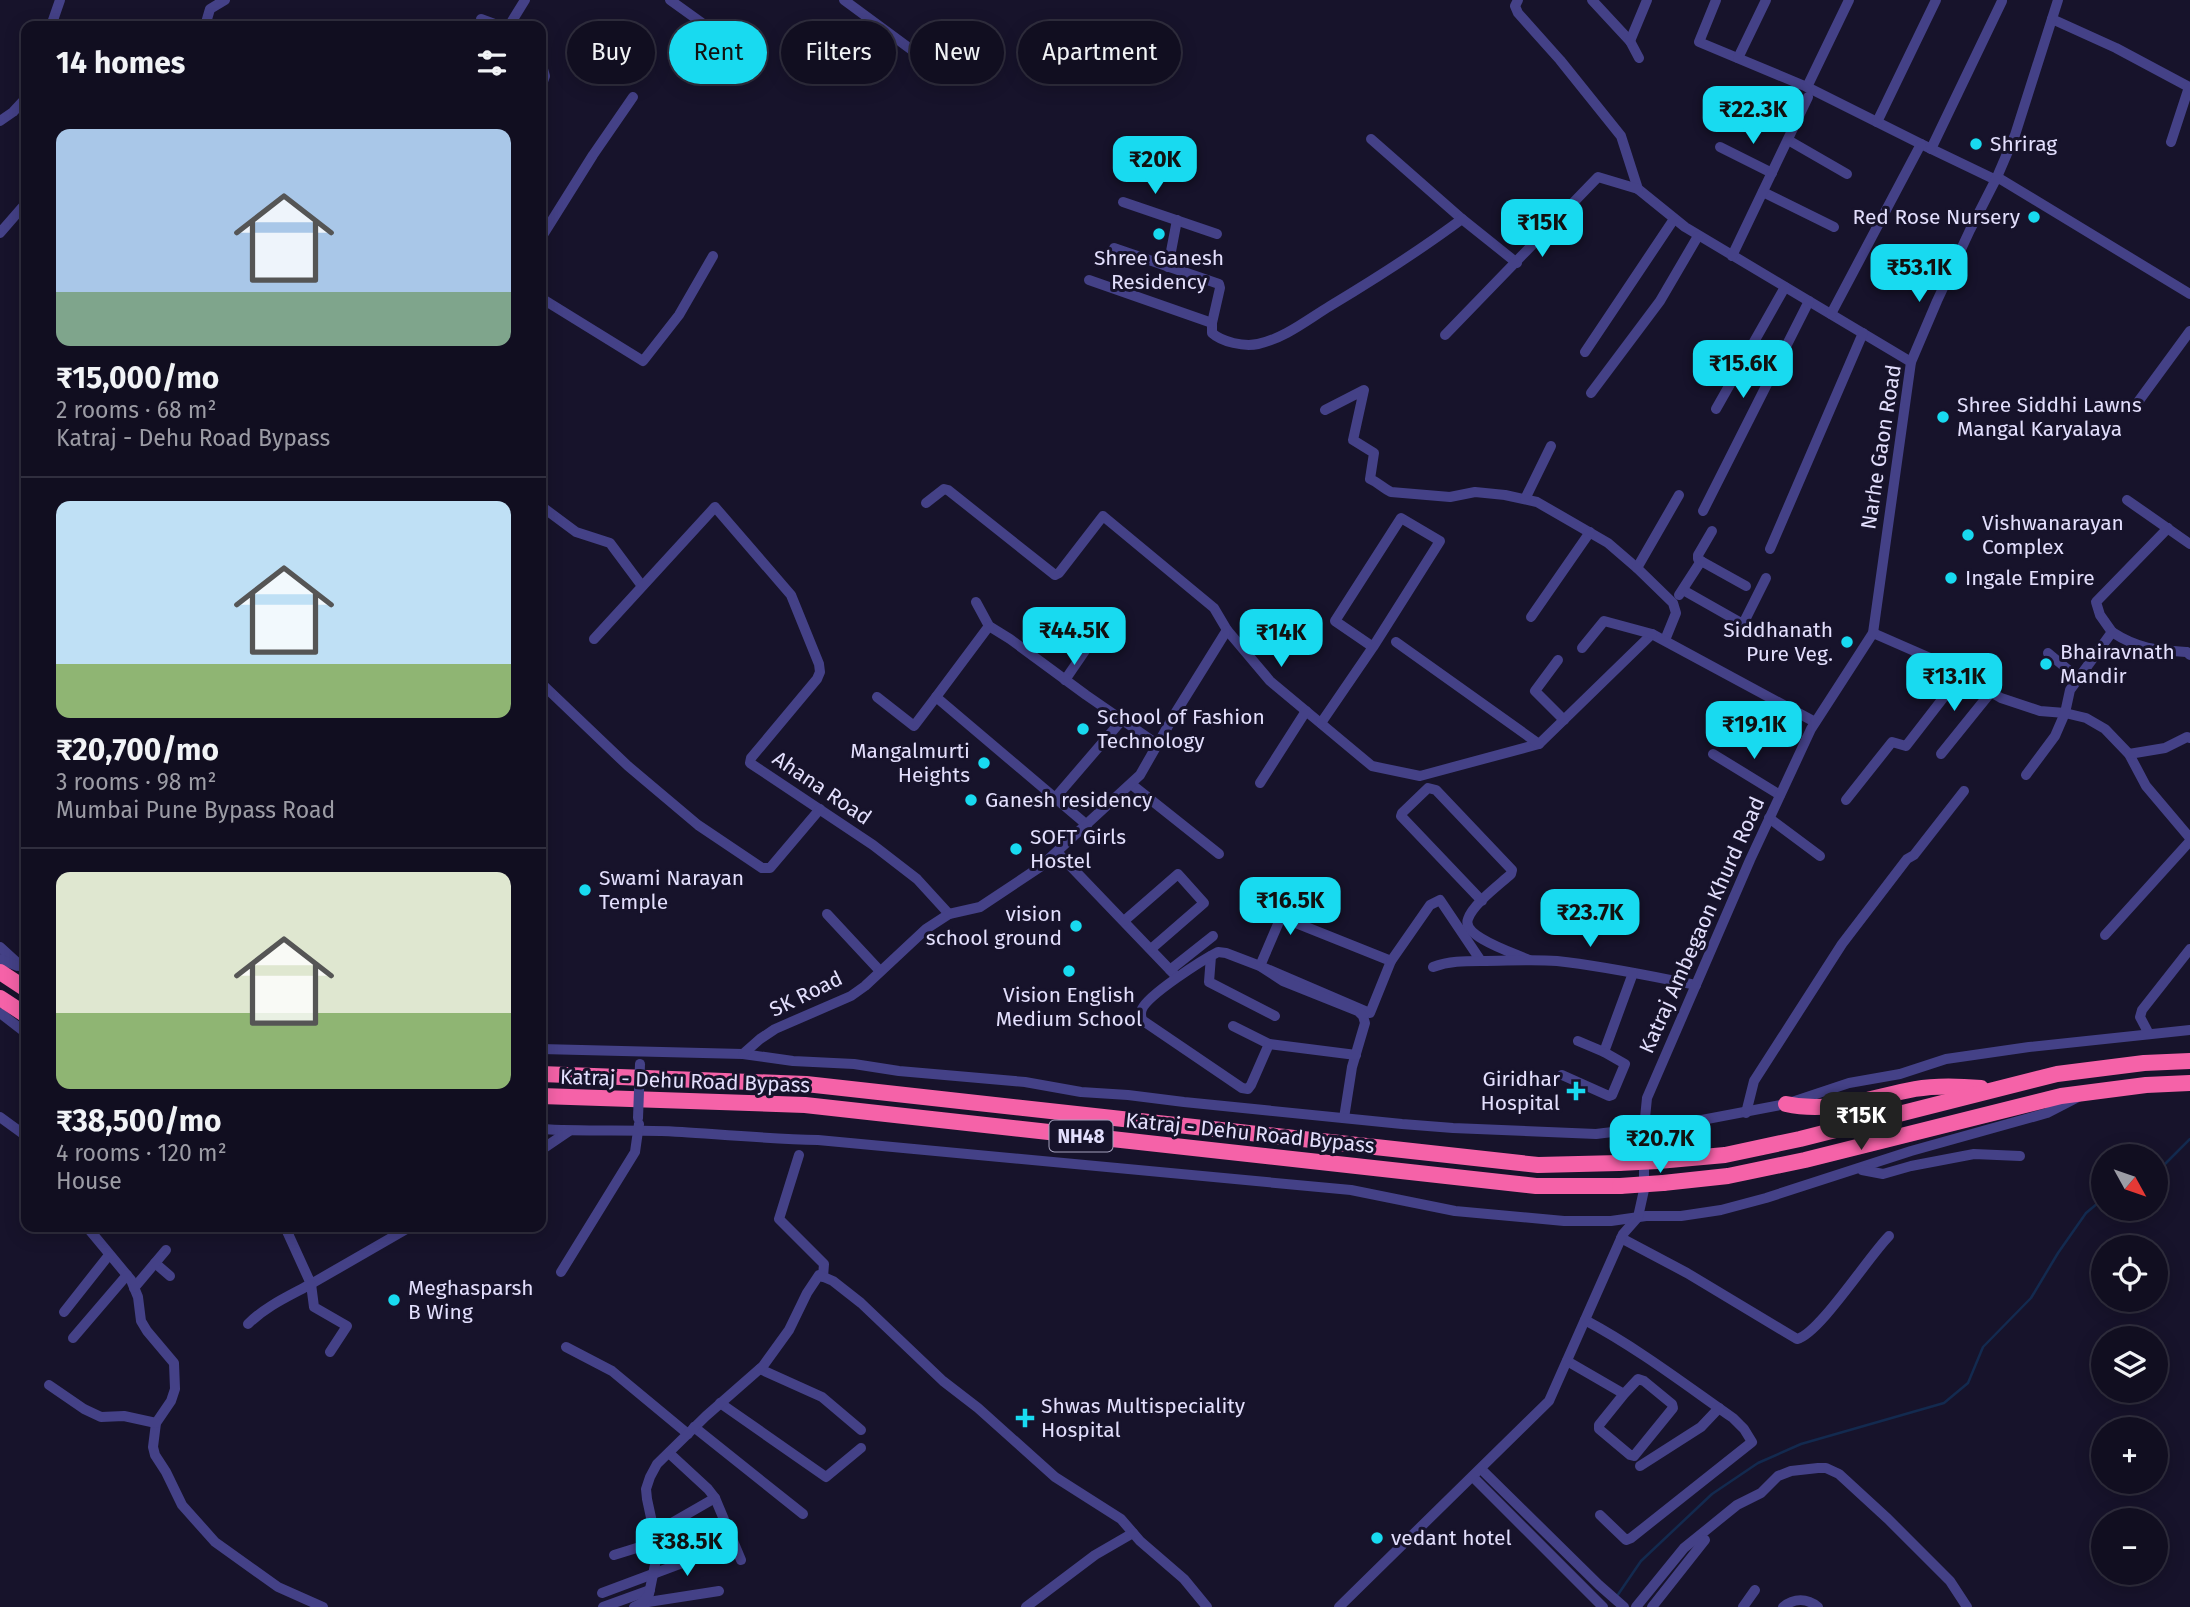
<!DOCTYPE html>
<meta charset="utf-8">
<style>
:root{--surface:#110e20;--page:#1a1729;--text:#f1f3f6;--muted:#9c9ca5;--line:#302e3e;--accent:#18daf0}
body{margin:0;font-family:"Fira Sans",sans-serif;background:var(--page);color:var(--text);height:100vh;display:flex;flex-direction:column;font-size:26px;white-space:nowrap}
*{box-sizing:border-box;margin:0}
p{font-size:23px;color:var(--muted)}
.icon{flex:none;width:38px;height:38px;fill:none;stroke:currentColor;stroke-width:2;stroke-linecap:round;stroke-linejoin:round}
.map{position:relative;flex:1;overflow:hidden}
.side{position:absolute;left:21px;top:21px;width:525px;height:1211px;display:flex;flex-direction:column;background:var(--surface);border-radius:14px;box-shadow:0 4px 18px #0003,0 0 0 2px var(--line)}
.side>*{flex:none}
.banner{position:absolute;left:567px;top:21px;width:665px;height:63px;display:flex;gap:14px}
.needle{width:46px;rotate:130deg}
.buttons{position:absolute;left:2091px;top:1144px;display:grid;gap:14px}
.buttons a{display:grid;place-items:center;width:77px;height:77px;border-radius:50%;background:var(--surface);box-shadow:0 4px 18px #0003,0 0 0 2px var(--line);font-size:35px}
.price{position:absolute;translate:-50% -60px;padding:0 16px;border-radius:14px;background:var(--accent);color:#111;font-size:23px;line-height:46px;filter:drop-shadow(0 2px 4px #0008)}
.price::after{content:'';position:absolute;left:50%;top:42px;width:21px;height:16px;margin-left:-10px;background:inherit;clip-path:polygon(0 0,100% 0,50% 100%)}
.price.current{background:#222;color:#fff}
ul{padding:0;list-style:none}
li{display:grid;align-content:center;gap:14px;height:371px;padding:0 35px}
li+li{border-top:2px solid var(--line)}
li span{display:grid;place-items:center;height:217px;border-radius:14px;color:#555}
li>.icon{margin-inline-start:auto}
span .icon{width:126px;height:126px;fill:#fffc;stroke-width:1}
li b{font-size:30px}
h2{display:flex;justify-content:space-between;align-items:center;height:84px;padding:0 35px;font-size:30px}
.chip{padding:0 24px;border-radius:32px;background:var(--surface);box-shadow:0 4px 18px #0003,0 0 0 2px var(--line);font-size:24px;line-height:63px}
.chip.current{background:var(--accent);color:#111}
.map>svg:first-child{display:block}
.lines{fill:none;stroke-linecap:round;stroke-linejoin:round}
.stream{stroke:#132a4f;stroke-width:2.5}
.minor{stroke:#444187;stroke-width:10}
.highway{stroke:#f562a8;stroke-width:16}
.minor-bridge{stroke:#444187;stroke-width:10}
.highway-bridge{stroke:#f562a8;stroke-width:16}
.poi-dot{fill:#18daf0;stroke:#17132b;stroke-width:2.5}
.labels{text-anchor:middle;stroke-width:6;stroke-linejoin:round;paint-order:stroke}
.shield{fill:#17132b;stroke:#a6a2be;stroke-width:2}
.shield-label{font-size:19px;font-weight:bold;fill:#e3dffd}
.poi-label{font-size:21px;fill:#e3dffd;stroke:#17132b;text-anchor:start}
.street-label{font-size:21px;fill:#e3dffd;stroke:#17132b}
</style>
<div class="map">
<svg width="2190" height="1607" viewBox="0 0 2190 1607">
<rect width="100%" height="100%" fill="#17132b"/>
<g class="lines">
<g class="stream">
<polyline points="2156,1169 2165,1164 2190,1139"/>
<polyline points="1617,1596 1641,1561 1712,1494 1758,1463 1801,1444 1944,1403 1968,1383 1983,1347 2031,1298 2058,1253 2086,1213 2104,1198"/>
</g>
<g class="minor">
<polyline points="670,0 709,28"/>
<polyline points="844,0 939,70"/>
<polyline points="1518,0 1515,6 1518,13 1560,60 1621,136 1638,189 1685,227 1911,362"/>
<polyline points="1592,0 1630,41 1639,58"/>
<polyline points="1716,0 1699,42 1807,87 1921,144 1996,180"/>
<polyline points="481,19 500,26"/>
<polyline points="2052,19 2116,48 2189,87 2171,142"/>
<polyline points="51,26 60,0"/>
<polyline points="205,26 210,9 225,0"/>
<polyline points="509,26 525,0"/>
<polyline points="1630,41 1647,0"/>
<polyline points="1738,58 1766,0"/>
<polyline points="541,62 545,76 541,87"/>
<polyline points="1807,87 1849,0"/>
<polyline points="0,121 13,112 26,98"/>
<polyline points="1877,122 1936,0"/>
<polyline points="1371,139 1462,219"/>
<polyline points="1788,140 1847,174"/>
<polyline points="1720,147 1772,173"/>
<polyline points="1931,149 2002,1"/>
<polyline points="1997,177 2190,294"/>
<polyline points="1763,192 1834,227"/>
<polyline points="1123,202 1217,234"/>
<polyline points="0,233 26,203"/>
<polyline points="541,238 593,155 633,97"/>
<path d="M1114 248 1219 284 1220 288 1212 323V333C1222 342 1244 347 1258 344 1285 338 1307 320 1330 306 1375 279 1419 251 1462 219L1517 263"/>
<polyline points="1732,256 1808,97"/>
<polyline points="1168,267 1177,220"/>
<polyline points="1089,280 1212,323"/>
<polyline points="541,298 643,361 679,315 713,256"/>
<polyline points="1831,314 1921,144"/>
<polyline points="1445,335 1598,177 1638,189"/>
<polyline points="1585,352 1674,219"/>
<polyline points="1591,393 1660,301 1698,236"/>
<polyline points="2135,406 2190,331"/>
<polyline points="1716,409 1785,287"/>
<path d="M1325 410 1364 390 1353 440 1374 453 1370 479C1379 483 1383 488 1391 492L1450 497 1475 492 1505 495 1537 502 1608 543 1637 568 1673 603 1676 613 1665 640"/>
<polyline points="1525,499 1551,446"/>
<polyline points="2127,500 2190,544"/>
<polyline points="926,503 944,489 948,490 1055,575 1059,573 1103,516 1214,608 1227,630 1270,681 1372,766 1420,776 1539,744 1652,634 1815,722"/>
<polyline points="541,506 576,532 610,543 642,586"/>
<polyline points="1703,511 1809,301"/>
<polyline points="1770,549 1863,333"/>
<polyline points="1701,561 1698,559 1698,555 1712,531"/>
<polyline points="1637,568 1679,495"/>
<polyline points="1683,590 1743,624 1766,578"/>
<polyline points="1679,595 1701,561 1746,586"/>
<polyline points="976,602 989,626 1010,639 1086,695 1157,744"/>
<polyline points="1531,617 1590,532"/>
<polyline points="2112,632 2100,615 2096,602 2168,528"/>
<polyline points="1873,633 1937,661 2001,698 2040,711 2065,713 2086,718 2105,729 2129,754 2146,786 2190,838"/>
<polyline points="594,639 715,507 791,595 819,664 820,672 817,679 751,758 750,763 873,845 917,879 949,914"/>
<polyline points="1396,642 1539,744"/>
<polyline points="1582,648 1604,621 1652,634"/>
<polyline points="2048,653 2078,678"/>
<polyline points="1558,660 1535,691 1564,720"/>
<polyline points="1065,680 1108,617"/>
<polyline points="541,683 628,766 698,825 762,868 770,868 820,809"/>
<polyline points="877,697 914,726 936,697 1087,825"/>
<polyline points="936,697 989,626"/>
<polyline points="1321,723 1373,647 1440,541 1401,518 1335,621 1373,647"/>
<polyline points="1713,754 1780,795"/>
<polyline points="1941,754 1991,692"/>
<polyline points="2129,754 2165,748 2187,737 2190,738"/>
<path d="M2026 775 2055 736 2065 713 2070 690 2112 632C2138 649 2156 650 2187 652L2190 655"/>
<polyline points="1260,783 1306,711"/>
<polyline points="1131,784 1219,854"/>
<polyline points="1055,798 1122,720"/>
<polyline points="1846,800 1892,742 1906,746 1961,675"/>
<polyline points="1769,818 1820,856"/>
<polyline points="1057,852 1174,974"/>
<path d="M1482 901 1401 816 1402 813 1428 788 1436 790 1512 870 1511 874C1499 885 1473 904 1468 919 1461 937 1517 954 1529 960"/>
<polyline points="827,914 880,971"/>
<polygon points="1281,917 1391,961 1370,1013 1260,966"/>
<polyline points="1124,921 1178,874 1204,903 1151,949"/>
<polyline points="2105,935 2190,841"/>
<polyline points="0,947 23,968"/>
<polyline points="1211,956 1209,982 1275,1016"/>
<polyline points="0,959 17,966"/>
<polyline points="1391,961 1430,905 1440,900 1481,961"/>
<path d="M1433 967C1449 961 1464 961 1481 961 1507 961 1531 959 1557 961 1604 966 1650 976 1696 985"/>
<polyline points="1170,970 1213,936"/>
<polyline points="0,1013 26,1033"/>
<path d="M1233 1026 1269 1044 1251 1085 1248 1089 1242 1088 1142 1020C1141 1015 1140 1014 1142 1009 1148 995 1202 960 1218 952L1226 953 1260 966 1283 981 1358 1011 1363 1016 1365 1023 1352 1067 1344 1118"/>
<polyline points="2149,1034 2140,1017 2142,1010 2190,949"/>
<polyline points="1578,1041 1604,1052 1633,973"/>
<polyline points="1269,1044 1356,1055"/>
<polyline points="541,1049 743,1054 793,1061 854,1064 899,1071 1025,1082 1081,1092 1128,1095 1184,1102 1402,1124 1453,1128 1596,1134 1686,1123 1786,1104 1849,1083 1900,1074 1946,1059 2029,1047 2190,1030"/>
<polyline points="743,1054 760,1039 775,1029 851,996 865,986 926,929 949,914 980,907 1040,867 1140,775 1176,712 1227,630"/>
<polyline points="1562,1075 1609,1096 1612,1095 1625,1064 1604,1052"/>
<polyline points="1746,1113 1754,1081 1842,944 1907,859 1914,855 1964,791"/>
<polyline points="0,1117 26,1136"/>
<path d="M541 1129C588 1132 635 1129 682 1132 727 1135 772 1139 818 1140L1351 1190 1455 1211 1564 1221H1611L1646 1216H1681L1721 1210 1766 1198 1911 1151 2047 1113 2078 1097"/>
<polyline points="541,1150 569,1131"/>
<polyline points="799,1155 779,1219 824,1264 823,1277"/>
<polyline points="1862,1170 1883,1174 1911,1166 1974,1154 2020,1156"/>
<polyline points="87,1227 131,1280 138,1297 141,1321 147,1331 174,1363 175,1389 171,1401 156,1423 153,1447 155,1455 166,1472 182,1505 215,1542 278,1587 323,1607"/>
<polyline points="285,1227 311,1284 410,1227"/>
<path d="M1621 1238 1687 1273 1797 1339C1819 1334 1869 1256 1889 1236"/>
<polyline points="155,1263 170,1276"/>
<polyline points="561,1272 635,1152 639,1124"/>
<polyline points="134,1288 166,1250"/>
<polyline points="64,1312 109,1255"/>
<path d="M1585 1320C1639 1349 1683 1383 1733 1418L1744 1429 1752 1442 1631 1538 1626 1540 1600 1515"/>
<path d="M248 1324C266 1306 289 1296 311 1284L314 1307 347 1326 330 1352"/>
<polyline points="73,1338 127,1275"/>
<polyline points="566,1347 612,1371 688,1434"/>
<polyline points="1567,1361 1624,1394 1638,1379 1644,1381 1672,1404 1673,1408 1634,1456 1630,1455 1599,1429 1599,1425 1624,1394"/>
<polyline points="760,1369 822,1397 861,1430"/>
<polyline points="49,1385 84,1409 101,1417 124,1416 156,1423"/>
<polyline points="720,1403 826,1477 861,1448"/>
<polyline points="694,1427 803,1514"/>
<polyline points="669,1453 708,1489 715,1498 741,1560"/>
<polyline points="1640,1466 1701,1427 1719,1408"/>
<polyline points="1481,1469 1599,1585 1624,1607"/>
<polyline points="1473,1477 1603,1607"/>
<polyline points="656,1532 715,1498"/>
<polyline points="658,1550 682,1542"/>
<polyline points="614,1555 656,1542"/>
<polyline points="602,1593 709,1553"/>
<polyline points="642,1606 642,1603 719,1591"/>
<polyline points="603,1607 650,1590"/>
<polyline points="634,1607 642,1603 649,1594 658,1550 647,1499 646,1489 650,1477 657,1464 706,1416 763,1366 789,1330 807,1293 819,1275 833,1281 861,1303 943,1381 978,1408 1055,1477 1121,1519 1140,1541 1184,1579 1207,1607"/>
<polyline points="1026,1607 1095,1555 1133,1533"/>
<polyline points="1339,1607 1549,1401 1623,1234 1638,1217 1644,1190 1644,1128 1647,1098 1750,860 1811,729 1873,633 1911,362 1937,301 1970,230 1997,177 2015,135 2058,0"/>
<polyline points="1636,1607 1684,1548 1737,1505 1761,1493 1778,1476 1791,1471 1818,1468 1826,1468 1839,1474 1888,1519 1950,1581 1967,1607"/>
<polyline points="1652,1607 1705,1540"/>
<polyline points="1743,1607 1755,1590"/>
<path d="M1783 1607C1794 1598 1807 1598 1818 1607"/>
</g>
<g class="highway">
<polyline points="0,972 26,989"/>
<polyline points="0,998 26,1015"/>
<polyline points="541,1074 806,1084 1538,1165 1619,1163"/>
<polyline points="541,1096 805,1105 1536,1186 1620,1186"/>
<path d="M1786 1104C1831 1114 1872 1097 1915 1089 1937 1085 1959 1086 1981 1088"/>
<polyline points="1658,1161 1725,1155 1800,1139 2057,1074 2144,1063 2190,1061"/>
<polyline points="1663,1183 1728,1176 1805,1160 2061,1096 2146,1085 2190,1083"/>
</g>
<polyline class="minor-bridge" points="638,1118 640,1064"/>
<g class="highway-bridge">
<polyline points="1619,1163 1658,1161"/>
<polyline points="1620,1186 1663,1183"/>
</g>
</g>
<g class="poi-dot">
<circle cx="1976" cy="144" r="7"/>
<circle cx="2034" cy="217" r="7"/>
<circle cx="1159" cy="234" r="7"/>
<circle cx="1943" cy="417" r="7"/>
<circle cx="1968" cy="535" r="7"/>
<circle cx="1951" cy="578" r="7"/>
<circle cx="1847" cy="642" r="7"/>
<circle cx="2046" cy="664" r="7"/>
<circle cx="1083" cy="729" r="7"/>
<circle cx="984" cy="763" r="7"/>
<circle cx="971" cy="800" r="7"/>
<circle cx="1016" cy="849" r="7"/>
<circle cx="585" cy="890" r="7"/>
<circle cx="1076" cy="926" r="7"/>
<circle cx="1069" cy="971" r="7"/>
<path d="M1572.5 1080.5h7v7h7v7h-7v7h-7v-7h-7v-7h7z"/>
<circle cx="394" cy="1300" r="7"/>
<path d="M1021.5 1407.5h7v7h7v7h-7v7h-7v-7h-7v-7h7z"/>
<circle cx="1377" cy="1538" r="7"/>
</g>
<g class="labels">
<rect class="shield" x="1049.5" y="1120.5" width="63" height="31" rx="5"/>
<g class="shield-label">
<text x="1081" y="1143">NH48</text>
</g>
<g class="poi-label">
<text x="1990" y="151">Shrirag</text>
<text x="2020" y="224" text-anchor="end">Red Rose Nursery</text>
<text x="1159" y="265" text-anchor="middle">Shree Ganesh<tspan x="1159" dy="24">Residency</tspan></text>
<text x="1957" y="412">Shree Siddhi Lawns<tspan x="1957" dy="24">Mangal Karyalaya</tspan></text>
<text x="1982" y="530">Vishwanarayan<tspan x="1982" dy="24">Complex</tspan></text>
<text x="1965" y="585">Ingale Empire</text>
<text x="1833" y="637" text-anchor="end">Siddhanath<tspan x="1833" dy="24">Pure Veg.</tspan></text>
<text x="2060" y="659">Bhairavnath<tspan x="2060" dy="24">Mandir</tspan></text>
<text x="1097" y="724">School of Fashion<tspan x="1097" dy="24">Technology</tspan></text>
<text x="970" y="758" text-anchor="end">Mangalmurti<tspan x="970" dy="24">Heights</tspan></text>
<text x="985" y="807">Ganesh residency</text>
<text x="1030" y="844">SOFT Girls<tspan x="1030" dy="24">Hostel</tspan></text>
<text x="599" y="885">Swami Narayan<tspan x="599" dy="24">Temple</tspan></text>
<text x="1062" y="921" text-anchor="end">vision<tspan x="1062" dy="24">school ground</tspan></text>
<text x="1069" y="1002" text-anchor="middle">Vision English<tspan x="1069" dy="24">Medium School</tspan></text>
<text x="1560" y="1086" text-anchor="end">Giridhar<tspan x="1560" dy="24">Hospital</tspan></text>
<text x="408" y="1295">Meghasparsh<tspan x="408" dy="24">B Wing</tspan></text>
<text x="1041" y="1413">Shwas Multispeciality<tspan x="1041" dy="24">Hospital</tspan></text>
<text x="1391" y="1545">vedant hotel</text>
</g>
<g class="street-label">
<text transform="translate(1881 447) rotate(-81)" y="7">Narhe Gaon Road</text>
<text transform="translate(822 788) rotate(34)" y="7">Ahana Road</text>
<text transform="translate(1702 925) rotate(-66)" y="7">Katraj Ambegaon Khurd Road</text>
<text transform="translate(806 994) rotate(-26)" y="7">SK Road</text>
<text transform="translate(685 1081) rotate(2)" y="7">Katraj - Dehu Road Bypass</text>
<text transform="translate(1250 1133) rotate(6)" y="7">Katraj - Dehu Road Bypass</text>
</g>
</g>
</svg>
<div class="buttons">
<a><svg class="needle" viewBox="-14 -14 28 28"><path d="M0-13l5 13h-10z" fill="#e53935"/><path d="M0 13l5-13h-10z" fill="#9c9ca5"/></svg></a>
<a><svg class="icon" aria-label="locate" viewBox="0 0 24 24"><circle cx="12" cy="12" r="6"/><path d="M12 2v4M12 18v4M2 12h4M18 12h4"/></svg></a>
<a><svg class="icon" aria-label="layers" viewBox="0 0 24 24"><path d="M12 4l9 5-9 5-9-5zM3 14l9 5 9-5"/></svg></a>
<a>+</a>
<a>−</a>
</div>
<b class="price" style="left:1753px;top:146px">₹22.3K</b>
<b class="price" style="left:1155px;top:196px">₹20K</b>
<b class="price" style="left:1542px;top:259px">₹15K</b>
<b class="price" style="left:1919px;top:304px">₹53.1K</b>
<b class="price" style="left:1743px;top:400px">₹15.6K</b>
<b class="price" style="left:1074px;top:667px">₹44.5K</b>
<b class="price" style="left:1281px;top:669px">₹14K</b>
<b class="price" style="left:1954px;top:713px">₹13.1K</b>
<b class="price" style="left:1754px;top:761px">₹19.1K</b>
<b class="price" style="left:1290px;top:937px">₹16.5K</b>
<b class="price" style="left:1590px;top:949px">₹23.7K</b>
<b class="price current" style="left:1861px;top:1152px">₹15K</b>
<b class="price" style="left:1660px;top:1175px">₹20.7K</b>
<b class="price" style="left:687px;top:1578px">₹38.5K</b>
<div class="banner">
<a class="chip">Buy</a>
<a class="chip current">Rent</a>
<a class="chip">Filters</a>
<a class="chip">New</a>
<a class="chip">Apartment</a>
</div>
<section class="side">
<h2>14 homes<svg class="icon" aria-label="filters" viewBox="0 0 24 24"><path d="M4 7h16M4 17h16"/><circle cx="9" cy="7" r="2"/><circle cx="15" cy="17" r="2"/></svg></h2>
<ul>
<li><span style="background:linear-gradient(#a9c7e8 75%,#7fa58c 0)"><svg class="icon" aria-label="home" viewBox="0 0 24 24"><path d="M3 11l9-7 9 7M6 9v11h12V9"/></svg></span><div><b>₹15,000/mo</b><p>2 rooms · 68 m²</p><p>Katraj - Dehu Road Bypass</p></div></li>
<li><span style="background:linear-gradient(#bfe0f5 75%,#8fb573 0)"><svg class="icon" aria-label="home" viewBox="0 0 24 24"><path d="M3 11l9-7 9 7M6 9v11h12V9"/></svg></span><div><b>₹20,700/mo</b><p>3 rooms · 98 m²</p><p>Mumbai Pune Bypass Road</p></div></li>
<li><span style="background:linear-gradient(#dfe7d0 65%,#8fb573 0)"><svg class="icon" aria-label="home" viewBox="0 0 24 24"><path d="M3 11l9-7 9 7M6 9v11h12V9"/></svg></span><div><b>₹38,500/mo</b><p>4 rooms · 120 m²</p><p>House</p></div></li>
</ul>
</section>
</div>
